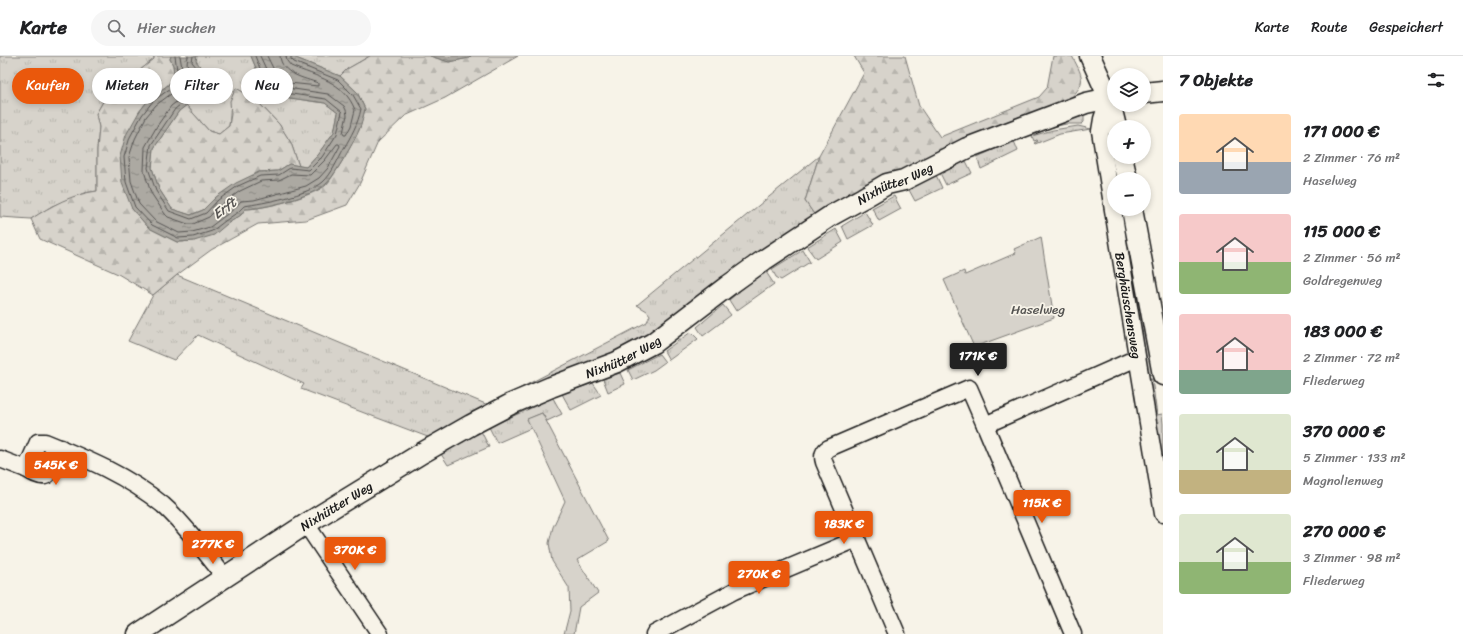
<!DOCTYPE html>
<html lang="de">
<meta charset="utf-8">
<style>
:root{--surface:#fff;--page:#f6f6f6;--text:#202124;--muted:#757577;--line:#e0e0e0;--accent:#ea580c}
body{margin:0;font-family:Sriracha,sans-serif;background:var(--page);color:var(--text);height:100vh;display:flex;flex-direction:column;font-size:15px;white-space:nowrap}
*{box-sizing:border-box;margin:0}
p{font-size:13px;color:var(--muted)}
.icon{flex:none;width:22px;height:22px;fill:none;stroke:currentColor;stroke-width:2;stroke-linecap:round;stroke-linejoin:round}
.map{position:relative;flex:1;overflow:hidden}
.sheet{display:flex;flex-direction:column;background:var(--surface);width:300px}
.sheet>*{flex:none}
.banner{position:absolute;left:12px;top:12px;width:380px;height:36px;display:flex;gap:8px}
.tools{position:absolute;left:1107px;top:12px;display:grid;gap:8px}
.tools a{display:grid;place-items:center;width:44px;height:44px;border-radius:50%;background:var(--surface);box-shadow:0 2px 6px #0003;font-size:20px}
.price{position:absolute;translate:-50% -34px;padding:0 9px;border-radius:4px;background:var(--accent);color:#fff;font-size:13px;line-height:26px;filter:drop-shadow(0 1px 2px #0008)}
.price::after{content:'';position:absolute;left:50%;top:24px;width:12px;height:9px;margin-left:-6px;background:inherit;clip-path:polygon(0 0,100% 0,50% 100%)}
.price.active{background:#222;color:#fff}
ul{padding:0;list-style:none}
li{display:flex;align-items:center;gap:12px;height:100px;padding:0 16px}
li span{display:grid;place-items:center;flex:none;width:112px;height:80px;border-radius:4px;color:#555}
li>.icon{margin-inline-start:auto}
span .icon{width:48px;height:48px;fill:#fffc;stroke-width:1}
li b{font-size:17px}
h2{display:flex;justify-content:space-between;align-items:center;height:48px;padding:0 16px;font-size:17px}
.chip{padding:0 14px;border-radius:18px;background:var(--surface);box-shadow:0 2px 6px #0003;font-size:14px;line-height:36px}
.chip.active{background:var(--accent);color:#fff}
header{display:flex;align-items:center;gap:24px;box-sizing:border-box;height:56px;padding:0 20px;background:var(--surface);border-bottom:1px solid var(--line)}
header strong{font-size:19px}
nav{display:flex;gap:22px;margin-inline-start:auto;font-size:14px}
.search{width:280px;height:36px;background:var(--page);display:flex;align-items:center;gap:10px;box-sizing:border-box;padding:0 14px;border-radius:22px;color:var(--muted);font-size:15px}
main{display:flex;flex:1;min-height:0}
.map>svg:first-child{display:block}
.grass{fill:url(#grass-tufts);stroke:#7a7874}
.forest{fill:url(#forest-firs);stroke:#7a7874}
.green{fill:#d7d3cb;stroke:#7a7874}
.water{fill:url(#water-ripples);stroke:#72716c}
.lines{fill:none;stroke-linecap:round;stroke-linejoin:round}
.shore{stroke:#565452;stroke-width:1}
.minor-casing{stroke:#1c1c1c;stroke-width:19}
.major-casing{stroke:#1c1c1c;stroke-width:23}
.minor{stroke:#f7f3e8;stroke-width:16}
.major{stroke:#f7f3e8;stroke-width:20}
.labels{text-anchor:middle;stroke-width:3.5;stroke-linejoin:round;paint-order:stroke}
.street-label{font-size:13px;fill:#1c1c1c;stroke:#f7f3e8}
.park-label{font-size:13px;fill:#545351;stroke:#f7f3e8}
.water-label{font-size:14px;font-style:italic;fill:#565452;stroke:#f7f3e8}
</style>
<header>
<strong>Karte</strong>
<div class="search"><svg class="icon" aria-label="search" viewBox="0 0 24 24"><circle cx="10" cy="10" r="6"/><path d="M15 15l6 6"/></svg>Hier suchen</div>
<nav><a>Karte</a><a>Route</a><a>Gespeichert</a></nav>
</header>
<main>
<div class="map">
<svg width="1163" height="578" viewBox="0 0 1163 578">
<defs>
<pattern id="grass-tufts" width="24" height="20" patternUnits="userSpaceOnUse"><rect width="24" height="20" fill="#d7d3cb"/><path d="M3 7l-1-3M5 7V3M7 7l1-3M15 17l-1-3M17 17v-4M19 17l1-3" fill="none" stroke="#b8b5ae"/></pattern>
<pattern id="forest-firs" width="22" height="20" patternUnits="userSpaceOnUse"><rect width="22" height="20" fill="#d7d3cb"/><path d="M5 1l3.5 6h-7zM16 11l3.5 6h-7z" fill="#b8b5ae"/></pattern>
<pattern id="water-ripples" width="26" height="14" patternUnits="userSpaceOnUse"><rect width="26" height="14" fill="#aca9a2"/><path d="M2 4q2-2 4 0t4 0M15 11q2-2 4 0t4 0" fill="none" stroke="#8b8983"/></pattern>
</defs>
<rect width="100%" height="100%" fill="#f7f3e8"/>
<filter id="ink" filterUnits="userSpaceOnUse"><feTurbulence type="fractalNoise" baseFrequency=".025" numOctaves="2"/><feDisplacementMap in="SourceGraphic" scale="8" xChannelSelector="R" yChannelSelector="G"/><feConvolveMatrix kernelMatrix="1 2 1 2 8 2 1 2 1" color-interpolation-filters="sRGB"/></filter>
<g filter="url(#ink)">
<g class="grass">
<polygon points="0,0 154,0 154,3 105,42 96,58 99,71 97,94 97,135 84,137 52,150 31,163 0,161"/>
<path d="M197 0H251L258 17 268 35 279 38 283 41 325 47 338 57 334 76 318 98 306 111 299 110 291 87 279 68 255 43 236 32C229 45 231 56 229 70L219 78 209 75 186 49C200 39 211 19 195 5Z"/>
<polygon points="291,0 370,0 347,13 340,20"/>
<polygon points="1084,60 1084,66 1082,68 1066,68 1032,76 1057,66"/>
<polygon points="1078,70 1091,73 1060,78 1035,88 1034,87 1038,85 1037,84 1034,85 1032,80 1053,74"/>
<polygon points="1014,85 1018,95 981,113 977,101"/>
<polygon points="819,100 805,145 818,164 649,281 433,383 301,333 304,328 198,279 174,304 128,285 153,239 177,219 488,349 647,266 650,259 647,255 637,249"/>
<polygon points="966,105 972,117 946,129 940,117"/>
<polygon points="936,119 942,132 915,145 908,132"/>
<polygon points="894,140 901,153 879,165 872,152"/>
<polygon points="1120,153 1127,153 1154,318 1146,319"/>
<polygon points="865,156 873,169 848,183 842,170"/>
<polygon points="836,173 843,186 816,203 807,191"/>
<polygon points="803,194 810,206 781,224 776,221 772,213"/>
<polygon points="766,216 774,228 736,255 729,244 747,229"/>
<polygon points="723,249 731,259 703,280 697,271"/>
<polygon points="691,276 698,283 669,304 664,295"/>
<polygon points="659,298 665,306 654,314 633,324 628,314"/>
<polygon points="620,317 625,328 608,336 603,323"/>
<polygon points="1152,323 1157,359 1162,358 1163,368 1163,425 1147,324"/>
<polygon points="593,327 601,339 571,354 562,338"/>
<polygon points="553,342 562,358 547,365 542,357 528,363 531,372 497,387 489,371"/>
<polygon points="481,375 489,391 448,409 441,398"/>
<polygon points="52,393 48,413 36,412 39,394"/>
</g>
<g class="forest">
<path d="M154 0H171L170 3 173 9 175 20 168 29 150 42 139 56 132 153 149 172 177 186 194 185 227 168 241 159 245 153C264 153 310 141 325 130 333 123 354 85 359 74 362 68 363 60 365 53L357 36 340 20 347 13 370 0H430L449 6 469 2 471 0H518L445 42 405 60 378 86 360 127 347 149 306 164 258 168 211 194 177 219 153 239 118 218 40 183 31 163C51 150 72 138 97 135V94L99 71 96 58 105 42 154 3Z"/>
<path d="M854 0H905L919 50 940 81 1039 41 1047 32 1053 0H1072C1085 24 1086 27 1066 47L818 164 805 145 819 100 864 17Z"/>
<polygon points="236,32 255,43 279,68 291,87 299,110 289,108 278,115 259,116 216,141 203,154 190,159 172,153 159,133 152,112 154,92 179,55 186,49 209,75 219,78 229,70 231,58 230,45"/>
</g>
<g class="green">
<polygon points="1041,181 1054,262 974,291 944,224 964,215 965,219 1016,197 1014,193"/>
<polygon points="542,357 609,485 577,504 598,537 579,551 574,578 564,578 570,555 569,532 552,505 549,487 553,471 565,445 527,363"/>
</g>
<g class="water">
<path d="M171 0H197L196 5 200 10 203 18 201 32 195 43 179 55 154 92 152 112 159 133 172 153 191 159 203 154 216 141 236 127 259 116 278 115 289 108 306 111 318 98 334 76 338 57 325 47 283 41 279 38 268 35 258 17 251 0H291L340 20 357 36 365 53C363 60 362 67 359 74 354 86 335 119 326 128 314 140 263 153 245 153L241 159 227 168 214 179 194 185 177 186 149 172 132 153 122 127 120 100 126 79 139 56 150 42 168 29 174 20 173 9 170 3Z"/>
<polygon points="430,0 471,0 469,2 449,6"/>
</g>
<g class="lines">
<g class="shore">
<path d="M175 0 178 21 171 32 153 45 142 59 130 81 124 101 126 126 135 151 152 169 178 182 193 181 212 175 225 165 238 156 244 150C264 147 308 139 323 126 332 118 338 103 344 92 351 80 358 68 361 53L353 39 338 24 294 6 291 3V0"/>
<polyline points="180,0 183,18 183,24 175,35 156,49 146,61 135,83 129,101 131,125 139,148 155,165 179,177 192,176 210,171 234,153 241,145 254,144 306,130 319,122 328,112 340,90 339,88 337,88 325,104 310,119 291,118 279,124 261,125 240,135 222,148 209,161 193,168 188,168 168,161 165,158 151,137 144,115 145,91 157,70 171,50 188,37 192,29 194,18 187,8 188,0"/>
<polyline points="193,0 192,6 197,12 199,18 197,31 191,40 175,53 151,89 148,112 156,135 169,155 191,163 206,157 218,144 238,130 260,120 279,119 290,112 309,114 322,101 337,78 342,56 326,43 285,37 271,31 261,15 255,0"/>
<path d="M260 0 266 13 274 27 287 32 328 38 344 50 346 54 347 59 343 77 344 79H346L351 70 355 54C344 25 317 21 291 10L287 5 286 0"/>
<path d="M267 0 278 22 289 27 318 30V27C304 22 281 18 280 0"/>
</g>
<defs>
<g id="minor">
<path id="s1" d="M1109 42 1102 63 1100 75 1163 458"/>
<polyline points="985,369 1073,578"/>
<path d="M0 403 26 413 38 386H45C87 403 128 420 163 449 186 469 205 497 225 521"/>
<path d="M26 413C31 416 39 421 45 420 51 419 58 398 61 392"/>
<polyline points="306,468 380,578"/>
<polyline points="654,578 734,535 857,483"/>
<path d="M897 578 824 406C822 400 823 395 829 392L969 332 985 369 1137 302"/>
</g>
<g id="major">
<polyline points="1090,0 1109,42 1116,71"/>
<polyline points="1144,37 1163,35"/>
<polyline points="1122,101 1127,123"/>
<polyline points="1132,153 1163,319"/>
<path id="s2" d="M138 578 306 468 422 397 471 369 511 348 551 331 617 306 653 287 729 229 764 204 832 159 863 142 887 128 904 124 967 92 1086 47 1114 41"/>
</g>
</defs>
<use href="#minor" class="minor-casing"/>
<use href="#major" class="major-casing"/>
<use href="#minor" class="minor"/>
<use href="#major" class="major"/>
</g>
</g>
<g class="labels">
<g class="street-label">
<text dy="5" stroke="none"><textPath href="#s2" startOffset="884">Nixhütter Weg</textPath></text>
<text dy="5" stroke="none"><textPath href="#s1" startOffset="211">Berghäuschensweg</textPath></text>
<text dy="5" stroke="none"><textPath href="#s2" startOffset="560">Nixhütter Weg</textPath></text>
<text dy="5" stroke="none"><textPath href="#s2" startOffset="236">Nixhütter Weg</textPath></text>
</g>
<g class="park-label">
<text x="1038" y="258">Haselweg</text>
</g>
<g class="water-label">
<text transform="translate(224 152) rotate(-37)" y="5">Erft</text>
</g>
</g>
</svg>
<div class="tools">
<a><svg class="icon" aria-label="layers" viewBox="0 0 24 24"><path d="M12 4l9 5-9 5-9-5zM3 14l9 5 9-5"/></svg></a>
<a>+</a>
<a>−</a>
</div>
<b class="price active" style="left:978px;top:321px">171K €</b>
<b class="price" style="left:56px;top:430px">545K €</b>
<b class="price" style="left:1042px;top:468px">115K €</b>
<b class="price" style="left:844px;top:489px">183K €</b>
<b class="price" style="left:213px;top:509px">277K €</b>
<b class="price" style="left:355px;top:515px">370K €</b>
<b class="price" style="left:759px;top:539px">270K €</b>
<div class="banner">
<a class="chip active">Kaufen</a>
<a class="chip">Mieten</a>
<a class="chip">Filter</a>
<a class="chip">Neu</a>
</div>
</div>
<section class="sheet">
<h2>7 Objekte<svg class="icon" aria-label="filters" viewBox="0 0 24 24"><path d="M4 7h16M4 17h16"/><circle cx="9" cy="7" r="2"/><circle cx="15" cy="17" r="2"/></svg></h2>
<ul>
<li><span style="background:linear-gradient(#ffd9b3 60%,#9aa5b1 0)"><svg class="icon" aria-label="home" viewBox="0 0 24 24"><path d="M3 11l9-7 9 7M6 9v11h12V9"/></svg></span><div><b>171 000 €</b><p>2 Zimmer · 76 m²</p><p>Haselweg</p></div></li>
<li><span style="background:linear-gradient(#f6c9c9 60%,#8fb573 0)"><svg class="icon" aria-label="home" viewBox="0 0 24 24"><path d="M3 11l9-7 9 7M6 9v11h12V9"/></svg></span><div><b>115 000 €</b><p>2 Zimmer · 56 m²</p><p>Goldregenweg</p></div></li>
<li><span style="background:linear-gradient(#f6c9c9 70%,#7fa58c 0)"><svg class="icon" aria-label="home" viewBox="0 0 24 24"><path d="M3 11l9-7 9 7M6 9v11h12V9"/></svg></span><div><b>183 000 €</b><p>2 Zimmer · 72 m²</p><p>Fliederweg</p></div></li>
<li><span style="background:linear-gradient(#dfe7d0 70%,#c2b280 0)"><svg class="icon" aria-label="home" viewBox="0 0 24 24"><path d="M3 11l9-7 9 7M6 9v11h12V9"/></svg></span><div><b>370 000 €</b><p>5 Zimmer · 133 m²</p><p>Magnolienweg</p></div></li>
<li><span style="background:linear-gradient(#dfe7d0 60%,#8fb573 0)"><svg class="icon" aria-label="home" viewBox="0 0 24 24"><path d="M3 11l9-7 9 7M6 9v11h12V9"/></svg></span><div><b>270 000 €</b><p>3 Zimmer · 98 m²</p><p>Fliederweg</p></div></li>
</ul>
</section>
</main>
